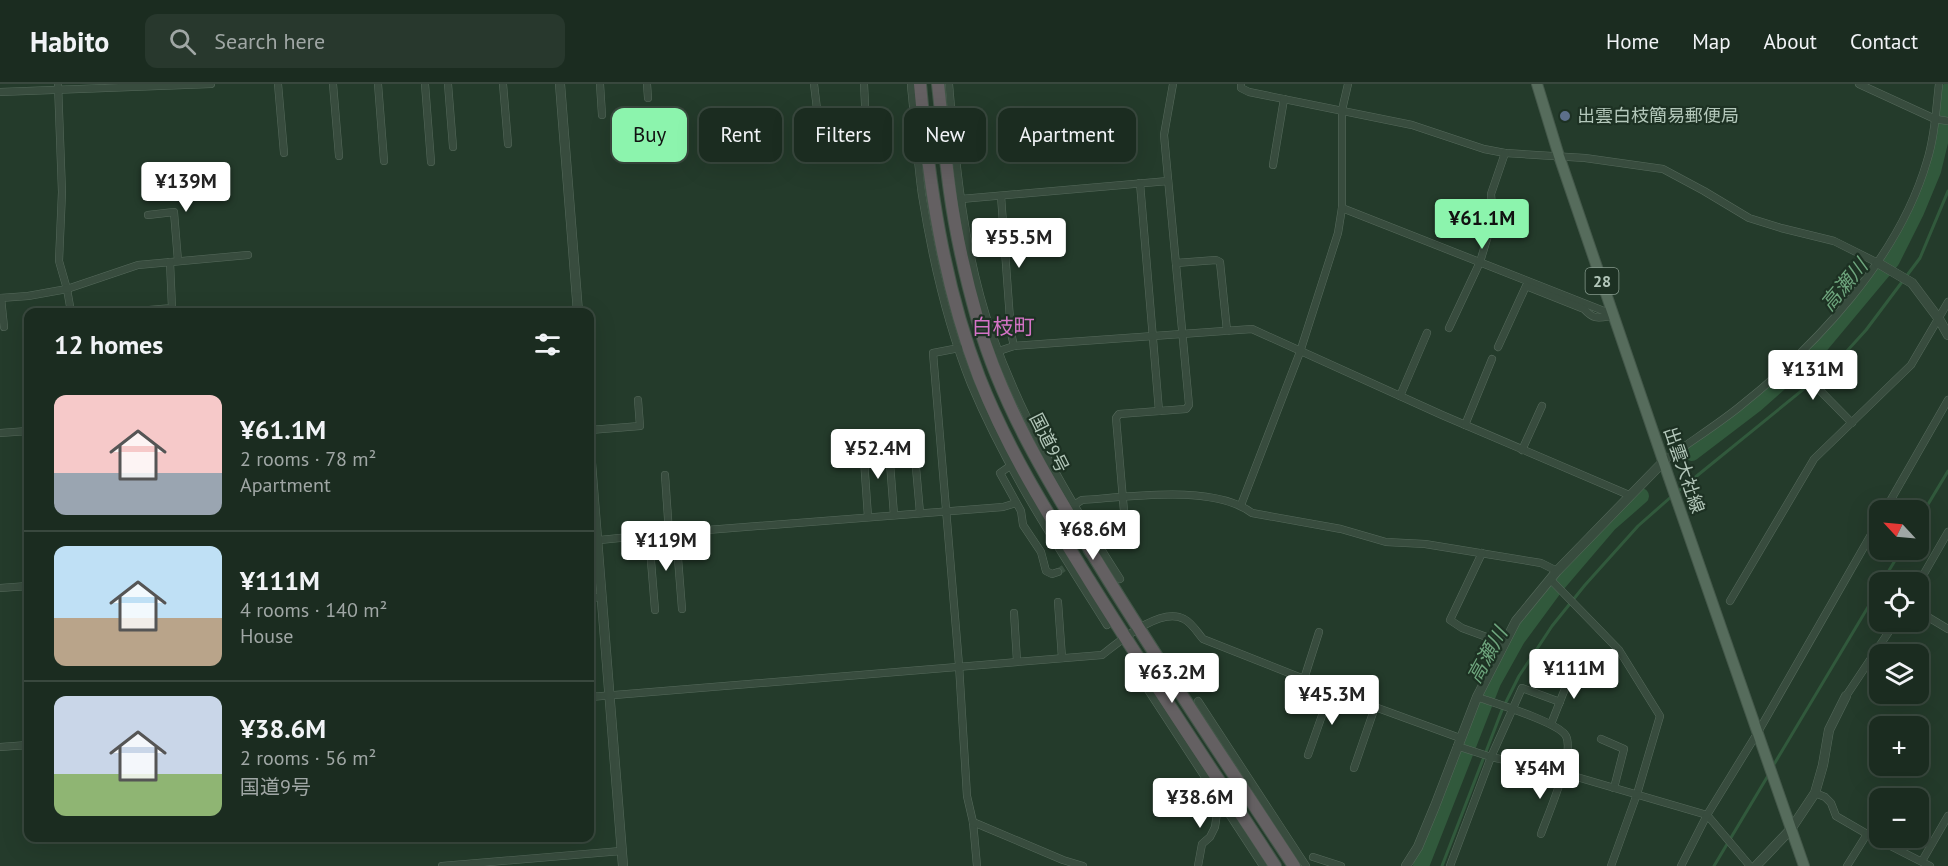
<!DOCTYPE html>
<meta charset="utf-8">
<style>
:root{--surface:#1b2c20;--page:#28382d;--text:#f1f3f6;--muted:#a0a7a5;--line:#39483e;--accent:#8cf4ad}
body{margin:0;font-family:"PT Sans","Noto Sans JP",sans-serif;background:var(--page);color:var(--text);height:100vh;display:flex;flex-direction:column;font-size:22px;white-space:nowrap}
*{box-sizing:border-box;margin:0}
p{font-size:20px;color:var(--muted)}
.icon{flex:none;width:33px;height:33px;fill:none;stroke:currentColor;stroke-width:2;stroke-linecap:round;stroke-linejoin:round}
.map{position:relative;flex:1;overflow:hidden}
.side{position:absolute;left:24px;top:224px;width:570px;height:534px;display:flex;flex-direction:column;background:var(--surface);border-radius:12px;box-shadow:0 6px 24px #0002,0 0 0 2px var(--line)}
.side>*{flex:none}
.guide{position:absolute;left:612px;top:24px;width:570px;height:54px;display:flex;gap:12px}
.needle{width:39px;rotate:296deg}
.buttons{position:absolute;left:1869px;top:416px;display:grid;gap:12px}
.buttons a{display:grid;place-items:center;width:60px;height:60px;border-radius:12px;background:var(--surface);box-shadow:0 6px 24px #0002,0 0 0 2px var(--line);font-size:30px}
.price{position:absolute;translate:-50% -51px;padding:0 14px;border-radius:6px;background:#fff;color:#222;font-size:20px;line-height:39px;filter:drop-shadow(0 2px 3px #0008)}
.price::after{content:'';position:absolute;left:50%;top:36px;width:18px;height:14px;margin-left:-9px;background:inherit;clip-path:polygon(0 0,100% 0,50% 100%)}
.price.current{background:var(--accent);color:#111}
ul{padding:0;list-style:none}
li{display:flex;align-items:center;gap:18px;height:150px;padding:0 30px}
li+li{border-top:2px solid var(--line)}
li span{display:grid;place-items:center;flex:none;width:168px;height:120px;border-radius:12px;color:#555}
li>.icon{margin-inline-start:auto}
span .icon{width:72px;height:72px;fill:#fffc;stroke-width:1}
li b{font-size:26px}
h2{display:flex;justify-content:space-between;align-items:center;height:72px;padding:0 30px;font-size:26px}
.tag{padding:0 21px;border-radius:12px;background:var(--surface);box-shadow:0 6px 24px #0002,0 0 0 2px var(--line);font-size:21px;line-height:54px}
.tag.current{background:var(--accent);color:#111}
header{display:flex;align-items:center;gap:36px;box-sizing:border-box;height:84px;padding:0 30px;background:var(--surface);border-bottom:2px solid var(--line)}
header strong{font-size:28px}
nav{display:flex;gap:33px;margin-inline-start:auto;font-size:21px}
.search{width:420px;height:54px;background:var(--page);display:flex;align-items:center;gap:15px;box-sizing:border-box;padding:0 21px;border-radius:12px;color:var(--muted);font-size:22px}
.map>svg:first-child{display:block}
.lines{fill:none;stroke-linecap:round;stroke-linejoin:round}
.stream{stroke:#31593c;stroke-width:3}
.river{stroke:#31593c;stroke-width:16}
.minor-tunnel{stroke:#395040;stroke-width:7;stroke-dasharray:7 3.5;stroke-linecap:butt}
.minor-casing{stroke:#566a5c;stroke-width:8}
.tertiary-casing{stroke:#566a5c;stroke-width:10}
.primary-casing{stroke:#44584a;stroke-width:12}
.trunk-casing{stroke:#435749;stroke-width:14}
.minor{stroke:#384c3e;stroke-width:7}
.tertiary{stroke:#384c3e;stroke-width:9}
.primary{stroke:#566c5c;stroke-width:10}
.trunk{stroke:#646062;stroke-width:12}
.service-dot{fill:#5c6f8a;stroke:#1d3123;stroke-width:2}
.labels{text-anchor:middle;stroke-width:4.5;stroke-linejoin:round;paint-order:stroke}
.shield{fill:#1d3123;stroke:#869a8d;stroke-width:1.5}
.shield-label{font-size:16px;font-weight:bold;fill:#b3c7ba}
.poi-label{font-size:18px;fill:#b3c7ba;stroke:#1d3123;text-anchor:start}
.street-label{font-size:18px;fill:#b3c7ba;stroke:#1d3123}
.water-label{font-size:20px;font-style:italic;fill:#6ea57d;stroke:#1d3123}
.quarter-label{font-size:21px;fill:#d574c7;stroke:#1d3123}
</style>
<header>
<strong>Habito</strong>
<div class="search"><svg class="icon" aria-label="search" viewBox="0 0 24 24"><circle cx="10" cy="10" r="6"/><path d="M15 15l6 6"/></svg>Search here</div>
<nav><a>Home</a><a>Map</a><a>About</a><a>Contact</a></nav>
</header>
<div class="map">
<svg width="1948" height="782" viewBox="0 0 1948 782">
<rect width="100%" height="100%" fill="#243b2b"/>
<g class="lines">
<g class="stream">
<polyline points="1677,408 1837,278 1866,246 1920,174 1948,107"/>
<polyline points="1918,437 1948,387"/>
<polyline points="1882,498 1902,465"/>
<polyline points="1773,682 1880,503"/>
<polyline points="1442,782 1502,626 1519,592 1552,542 1585,501 1638,442 1672,412"/>
<polyline points="1714,782 1769,690"/>
</g>
<g class="river">
<polyline points="1692,369 1755,321 1816,267 1892,176 1916,128 1933,87 1943,46 1948,7"/>
<polyline points="1421,782 1493,598 1517,555 1556,502 1609,440 1641,412"/>
</g>
<polyline class="minor-tunnel" points="1058,488 1107,456"/>
<defs>
<g id="minor">
<polyline points="58,0 62,108 59,177 67,205 71,228"/>
<polyline points="278,0 284,69"/>
<polyline points="333,0 339,72"/>
<polyline points="378,0 384,77"/>
<polyline points="425,0 431,78"/>
<polyline points="448,0 453,63"/>
<polyline points="503,0 508,60"/>
<polyline points="600,0 602,31"/>
<polyline points="647,0 648,14"/>
<polyline points="814,0 817,25"/>
<polyline points="864,0 865,20"/>
<path d="M949 0C956 84 964 170 992 250 1023 338 1070 417 1120 495"/>
<polyline points="1241,0 1241,4 1249,8 1412,41 1484,65 1505,69 1585,74 1663,85 1704,107 1749,134 1781,144 1834,157 1878,179"/>
<polyline points="1859,0 1935,35 1948,37"/>
<path d="M911 2C915 38 917 75 922 111 932 174 947 240 971 300 1007 386 1058 463 1107 541"/>
<polyline points="0,8 211,0"/>
<polyline points="1273,81 1284,15"/>
<polyline points="1140,99 1159,327"/>
<polyline points="1001,112 1011,249 1014,262"/>
<polyline points="961,115 1168,97"/>
<polyline points="1342,124 1614,231"/>
<polyline points="148,131 174,128 178,177"/>
<polyline points="1176,179 1216,176 1220,178 1227,247"/>
<polyline points="0,214 28,212 67,205 138,181 248,171"/>
<polyline points="1,214 4,243"/>
<polyline points="126,228 172,224 170,178"/>
<polyline points="1449,244 1480,178 1493,135 1491,110 1505,69"/>
<path d="M1498 263 1526 202 1584 225C1594 236 1598 234 1612 232"/>
<polyline points="959,264 933,269 959,581 967,712 973,738 977,782"/>
<polyline points="999,267 1014,262 1252,245 1442,331 1629,411"/>
<polyline points="1792,278 1852,339"/>
<polyline points="1400,312 1427,249"/>
<polyline points="1465,341 1492,275"/>
<polyline points="590,346 640,342 638,316"/>
<polyline points="0,349 28,347"/>
<polyline points="863,361 868,433"/>
<polyline points="914,361 920,429"/>
<polyline points="889,366 894,431"/>
<polyline points="1522,366 1542,322"/>
<path d="M1664 377C1688 359 1714 343 1738 324 1816 262 1899 174 1927 77 1935 52 1936 25 1939 0"/>
<polyline points="1010,382 1000,389 1021,427 1023,441 1041,468 1046,487 1052,490 1058,488"/>
<polyline points="665,391 669,449"/>
<path d="M1074 421 1082 416C1129 413 1213 400 1252 429L1341 445 1386 458 1425 460 1541 479 1557 487"/>
<polyline points="1241,421 1300,268 1338,149 1342,124 1342,26 1348,0"/>
<polyline points="1885,426 1948,316"/>
<polyline points="676,449 682,525"/>
<polyline points="649,452 655,526"/>
<polyline points="1107,456 1122,446 1125,439 1116,334 1119,330 1186,325 1189,321 1164,51 1173,0"/>
<polyline points="590,457 669,449 1003,423 1016,419"/>
<polyline points="1482,469 1450,536 1462,544 1503,559"/>
<polyline points="1550,495 1619,566 1660,632 1637,710 1611,782"/>
<polyline points="1918,500 1948,448"/>
<polyline points="0,504 28,502"/>
<polyline points="590,514 602,513"/>
<polyline points="1730,517 1814,375 1911,281 1948,218"/>
<polyline points="1058,518 1062,574"/>
<polyline points="1918,527 1948,545"/>
<polyline points="1014,529 1017,577"/>
<polyline points="1135,586 1263,782"/>
<polyline points="1304,595 1319,548"/>
<polyline points="1846,612 1896,537"/>
<path d="M590 613 1102 571C1120 557 1161 522 1184 535 1192 539 1197 548 1203 555L1375 623 1460 654"/>
<path d="M1477 613C1494 619 1559 638 1566 652 1575 670 1548 730 1541 750"/>
<polyline points="1198,617 1306,782"/>
<polyline points="1551,640 1574,582"/>
<polyline points="1601,655 1624,665 1614,704"/>
<polyline points="1457,662 1491,673 1563,689 1707,731 1750,782"/>
<polyline points="0,663 28,661"/>
<polyline points="1308,671 1331,606"/>
<polyline points="1354,684 1375,623"/>
<polyline points="1815,709 1825,713 1831,719 1836,732 1867,750 1930,782"/>
<polyline points="973,738 1063,776 1083,782"/>
<polyline points="1313,773 1341,782"/>
<polyline points="1922,777 1948,732"/>
<polyline points="442,782 621,767"/>
<polyline points="1198,782 1202,760 1210,753 1215,743 1217,729 1225,724"/>
<polyline points="1450,782 1491,673 1522,604 1560,618"/>
<polyline points="1681,782 1707,731 1758,648 1880,435"/>
<polyline points="1847,782 1867,750"/>
</g>
<g id="tertiary">
<polyline points="560,0 578,228"/>
<polyline points="1878,179 1912,199 1939,235 1948,251"/>
<polyline points="590,366 623,782"/>
<polyline points="1406,782 1418,763 1435,722 1477,613 1516,537 1557,487 1664,377"/>
<polyline points="1756,782 1791,745 1815,709 1823,681 1829,646 1846,612"/>
</g>
<polyline id="primary" points="1537,0 1559,72 1669,394 1804,782"/>
<g id="trunk">
<path d="M920 0C929 100 943 199 979 293 1008 367 1048 430 1089 496 1149 593 1213 687 1275 782"/>
<path d="M938 0C942 36 945 72 950 108 956 151 966 195 978 237 1002 321 1047 395 1092 469 1156 575 1226 678 1294 782"/>
</g>
</defs>
<use href="#minor" class="minor-casing"/>
<use href="#tertiary" class="tertiary-casing"/>
<use href="#primary" class="primary-casing"/>
<use href="#trunk" class="trunk-casing"/>
<use href="#minor" class="minor"/>
<use href="#tertiary" class="tertiary"/>
<use href="#primary" class="primary"/>
<use href="#trunk" class="trunk"/>
</g>
<circle class="service-dot" cx="1565" cy="32" r="6"/>
<g class="labels">
<rect class="shield" x="1585.5" y="184" width="33" height="26" rx="4.5"/>
<g class="shield-label">
<text x="1602" y="203">28</text>
</g>
<g class="poi-label">
<text x="1577" y="38">出雲白枝簡易郵便局</text>
</g>
<g class="street-label">
<text transform="translate(1049 359) rotate(63)" y="6">国道9号</text>
<text transform="translate(1684 386) rotate(71)" y="6">出雲大社線</text>
</g>
<g class="water-label">
<text transform="translate(1844 201) rotate(-50)" y="7">高瀬川</text>
<text transform="translate(1487 571) rotate(-61)" y="7">高瀬川</text>
</g>
<g class="quarter-label">
<text x="1003" y="250">白枝町</text>
</g>
</g>
</svg>
<div class="buttons">
<a><svg class="needle" viewBox="-14 -14 28 28"><path d="M0-13l5 13h-10z" fill="#e53935"/><path d="M0 13l5-13h-10z" fill="#a0a7a5"/></svg></a>
<a><svg class="icon" aria-label="locate" viewBox="0 0 24 24"><circle cx="12" cy="12" r="6"/><path d="M12 2v4M12 18v4M2 12h4M18 12h4"/></svg></a>
<a><svg class="icon" aria-label="layers" viewBox="0 0 24 24"><path d="M12 4l9 5-9 5-9-5zM3 14l9 5 9-5"/></svg></a>
<a>+</a>
<a>−</a>
</div>
<b class="price" style="left:186px;top:129px">¥139M</b>
<b class="price current" style="left:1482px;top:166px">¥61.1M</b>
<b class="price" style="left:1019px;top:185px">¥55.5M</b>
<b class="price" style="left:1813px;top:317px">¥131M</b>
<b class="price" style="left:878px;top:396px">¥52.4M</b>
<b class="price" style="left:1093px;top:477px">¥68.6M</b>
<b class="price" style="left:666px;top:488px">¥119M</b>
<b class="price" style="left:1574px;top:616px">¥111M</b>
<b class="price" style="left:1172px;top:620px">¥63.2M</b>
<b class="price" style="left:1332px;top:642px">¥45.3M</b>
<b class="price" style="left:1540px;top:716px">¥54M</b>
<b class="price" style="left:1200px;top:745px">¥38.6M</b>
<div class="guide">
<a class="tag current">Buy</a>
<a class="tag">Rent</a>
<a class="tag">Filters</a>
<a class="tag">New</a>
<a class="tag">Apartment</a>
</div>
<section class="side">
<h2>12 homes<svg class="icon" aria-label="filters" viewBox="0 0 24 24"><path d="M4 7h16M4 17h16"/><circle cx="9" cy="7" r="2"/><circle cx="15" cy="17" r="2"/></svg></h2>
<ul>
<li><span style="background:linear-gradient(#f6c9c9 65%,#9aa5b1 0)"><svg class="icon" aria-label="home" viewBox="0 0 24 24"><path d="M3 11l9-7 9 7M6 9v11h12V9"/></svg></span><div><b>¥61.1M</b><p>2 rooms · 78 m²</p><p>Apartment</p></div></li>
<li><span style="background:linear-gradient(#bfe0f5 60%,#b9a48a 0)"><svg class="icon" aria-label="home" viewBox="0 0 24 24"><path d="M3 11l9-7 9 7M6 9v11h12V9"/></svg></span><div><b>¥111M</b><p>4 rooms · 140 m²</p><p>House</p></div></li>
<li><span style="background:linear-gradient(#c9d6e8 65%,#8fb573 0)"><svg class="icon" aria-label="home" viewBox="0 0 24 24"><path d="M3 11l9-7 9 7M6 9v11h12V9"/></svg></span><div><b>¥38.6M</b><p>2 rooms · 56 m²</p><p>国道9号</p></div></li>
</ul>
</section>
</div>
